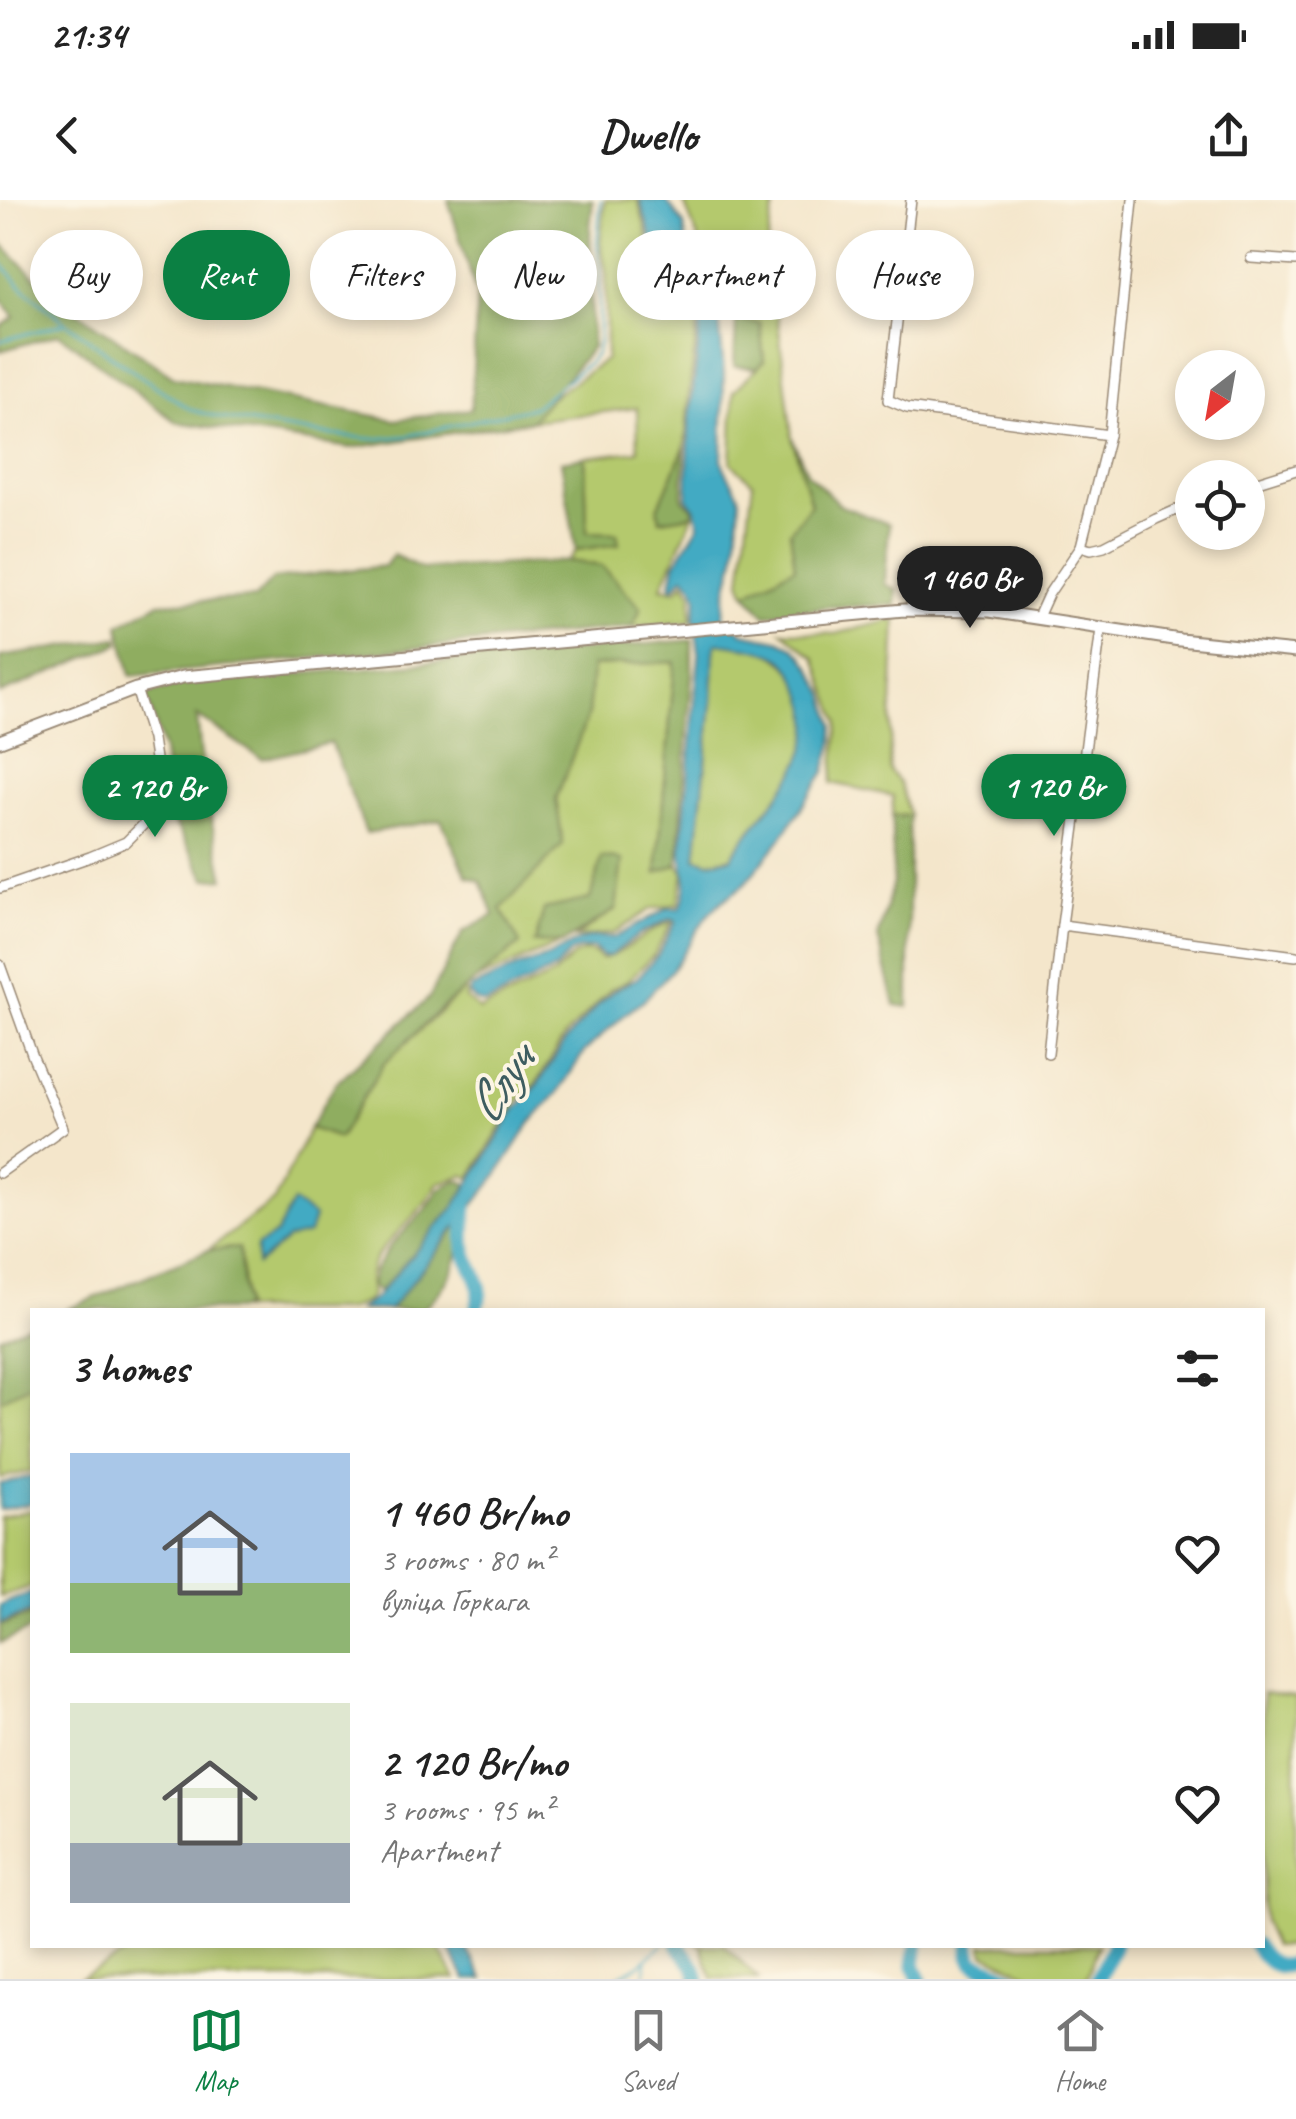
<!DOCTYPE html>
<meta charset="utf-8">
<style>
:root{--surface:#fff;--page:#f2f2f2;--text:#222;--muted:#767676;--line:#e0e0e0;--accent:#0b8043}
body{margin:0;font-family:Caveat,sans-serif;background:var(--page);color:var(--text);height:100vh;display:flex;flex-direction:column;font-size:38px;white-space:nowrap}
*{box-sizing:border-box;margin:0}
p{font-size:32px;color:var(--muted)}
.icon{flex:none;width:55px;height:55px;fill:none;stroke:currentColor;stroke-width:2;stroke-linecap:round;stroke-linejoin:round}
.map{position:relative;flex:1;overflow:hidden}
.details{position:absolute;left:30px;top:1108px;width:1235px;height:640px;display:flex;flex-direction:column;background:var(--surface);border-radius:0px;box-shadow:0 5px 15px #0003}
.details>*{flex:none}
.banner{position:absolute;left:30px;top:30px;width:1238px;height:90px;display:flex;gap:20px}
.needle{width:65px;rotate:211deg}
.controls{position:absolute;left:1175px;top:150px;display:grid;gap:20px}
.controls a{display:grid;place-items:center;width:90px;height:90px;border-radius:50%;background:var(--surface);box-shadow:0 5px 15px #0003;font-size:50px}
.price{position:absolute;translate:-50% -85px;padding:0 22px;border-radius:35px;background:var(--accent);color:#fff;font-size:32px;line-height:65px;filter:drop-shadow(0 2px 5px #0008)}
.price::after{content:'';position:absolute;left:50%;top:60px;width:30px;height:22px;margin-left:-15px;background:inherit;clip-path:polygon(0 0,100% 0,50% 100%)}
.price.on{background:#222;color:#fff}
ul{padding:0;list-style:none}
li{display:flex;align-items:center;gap:30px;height:250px;padding:0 40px}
li span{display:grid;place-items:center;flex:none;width:280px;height:200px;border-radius:0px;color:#555}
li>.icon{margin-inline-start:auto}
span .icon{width:120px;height:120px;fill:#fffc;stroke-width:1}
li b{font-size:42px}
h2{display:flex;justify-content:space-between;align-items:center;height:120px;padding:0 40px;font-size:42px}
.pill{padding:0 35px;border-radius:45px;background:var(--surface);box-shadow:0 5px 15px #0003;font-size:35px;line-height:90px}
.pill.on{background:var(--accent);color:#fff}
.status{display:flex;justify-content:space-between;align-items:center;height:70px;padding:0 50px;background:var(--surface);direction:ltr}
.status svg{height:28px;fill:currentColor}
header{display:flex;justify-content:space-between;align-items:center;height:130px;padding:0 40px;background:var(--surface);font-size:45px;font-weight:700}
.menu{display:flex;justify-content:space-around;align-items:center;height:140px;border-top:2px solid var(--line);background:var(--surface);font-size:28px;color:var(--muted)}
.menu a{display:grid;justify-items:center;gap:5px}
.menu .on{color:var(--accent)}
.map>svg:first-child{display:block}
.green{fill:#b4c96d;stroke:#787a46;stroke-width:2.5}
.forest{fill:#8fad60;stroke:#656c3f;stroke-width:2.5}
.water{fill:#43aac3;stroke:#3f6a70;stroke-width:2.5;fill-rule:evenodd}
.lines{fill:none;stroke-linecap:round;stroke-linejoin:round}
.stream{stroke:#43aac3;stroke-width:2.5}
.river{stroke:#43aac3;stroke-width:15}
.minor-casing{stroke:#988874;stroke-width:12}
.major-casing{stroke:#988874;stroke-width:15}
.minor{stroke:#fff;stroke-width:9}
.major{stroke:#fff;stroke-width:11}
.labels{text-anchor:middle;stroke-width:8;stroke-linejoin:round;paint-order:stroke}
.water-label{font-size:52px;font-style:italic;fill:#3e5d60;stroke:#fcf5e5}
</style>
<div class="status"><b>21:34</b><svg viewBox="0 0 49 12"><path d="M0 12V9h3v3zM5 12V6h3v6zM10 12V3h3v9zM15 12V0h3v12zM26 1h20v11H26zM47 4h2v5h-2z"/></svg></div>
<header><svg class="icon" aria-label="back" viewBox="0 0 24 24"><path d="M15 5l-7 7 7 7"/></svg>Dwello<svg class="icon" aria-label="share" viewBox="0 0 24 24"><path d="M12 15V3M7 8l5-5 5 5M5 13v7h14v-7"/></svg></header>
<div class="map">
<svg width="1296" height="1779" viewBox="0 0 1296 1779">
<rect width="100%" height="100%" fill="#fcf5e5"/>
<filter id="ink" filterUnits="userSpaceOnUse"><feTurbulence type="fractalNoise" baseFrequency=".01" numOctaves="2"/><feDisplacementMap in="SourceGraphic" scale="20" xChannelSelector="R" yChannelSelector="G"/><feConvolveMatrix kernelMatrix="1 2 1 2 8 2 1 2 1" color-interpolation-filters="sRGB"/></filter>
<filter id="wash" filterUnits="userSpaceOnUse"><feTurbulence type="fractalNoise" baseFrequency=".0048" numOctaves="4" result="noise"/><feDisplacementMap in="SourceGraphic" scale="40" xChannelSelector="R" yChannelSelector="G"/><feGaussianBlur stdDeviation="2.25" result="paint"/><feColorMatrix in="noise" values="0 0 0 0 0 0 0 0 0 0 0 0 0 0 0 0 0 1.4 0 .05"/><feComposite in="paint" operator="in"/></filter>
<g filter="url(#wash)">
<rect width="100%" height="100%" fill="#f4e6cb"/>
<g class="green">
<polygon points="605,0 638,0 651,50 687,88 698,122 689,195 685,246 658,309 660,320 693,315 662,387 676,390 684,382 692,393 691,422 632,427 641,408 602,366 569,361 576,350 618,344 587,333 585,257 638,251 637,208 531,221 548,200 606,159 606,73 600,42"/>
<polygon points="683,0 775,0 768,40 792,237 811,305 790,331 795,367 746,393 741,381 753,283 731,263 734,191 764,161 760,123 736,120 710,70"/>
<polygon points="896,419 889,570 900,584 909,615 892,616 893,596 832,583 839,522 815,458 782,431 835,434"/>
<path d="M716 442C763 451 784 446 804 494 830 560 761 608 731 657L709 662 696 658 712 503 714 452Z"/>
<polygon points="675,462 657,672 678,664 684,673 678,704 651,709 614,733 574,738 616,709 590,699 535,742 564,742 474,781 519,744 501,709 563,644 556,599 588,515 592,466"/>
<path d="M672 722 654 755 626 782 611 789 565 836 535 885 518 900 470 978 464 975 438 983C432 992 427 1001 420 1009 400 1033 359 1059 372 1094L366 1102 346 1110H238L245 1107 239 1048 208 1050 274 1001 310 928 339 938 384 863 466 788V799L480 810 553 775 573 756 586 751 595 753 601 759C627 754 645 729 672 722Z"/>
<polygon points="32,1183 32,1271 0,1278 0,1200"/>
<polygon points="32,1310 32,1386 0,1397 0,1317"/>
<polygon points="1263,1493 1296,1497 1295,1746 1274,1746 1263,1722"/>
<polygon points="141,1745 437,1745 456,1779 79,1779"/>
<polygon points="699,1745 724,1745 759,1779 712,1778 702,1747"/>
<polygon points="983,1745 1099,1745 1086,1779 1039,1779 984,1754"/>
</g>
<g class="forest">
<polygon points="448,0 593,0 590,28 592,147 531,221 351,248 176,222 59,134 0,151 0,127 15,117 0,98 0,42 53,95 174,177 395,220 471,209 477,95"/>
<polygon points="736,120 760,123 764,161 757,168 734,166"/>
<polygon points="792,238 808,274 841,306 889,324 885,384 897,390 896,405 826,407 765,415 746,393 795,367 790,331 811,304"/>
<polygon points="685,246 683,299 693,308 693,315 660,320 658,308"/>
<polygon points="585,257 587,332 617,333 619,344 576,350 561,261"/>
<polygon points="393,355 423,369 569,361 602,366 641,408 632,427 131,476 119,425 159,403 255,398 273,379 385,366"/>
<polygon points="118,438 119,444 0,494 0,457"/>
<path d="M692 440V473L678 664 657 673 675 462 592 466 588 515 556 599 563 644 501 709 520 744 443 807 384 863 339 938 310 928 335 884 429 798 463 732 494 715 481 681 467 676 441 620 366 633 331 543 262 559 197 516 204 587 224 678 206 679 163 602C171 560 158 532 145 494L181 484Z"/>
<polygon points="909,615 909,807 895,805 878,737 893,682 892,616"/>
<polygon points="602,657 622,660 616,709 564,742 535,743 544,709 590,699"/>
<polygon points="457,980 466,983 467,987 455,1006 382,1089 377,1091 371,1086 375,1070 390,1046 426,1009 439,989"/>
<path d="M458 1026C467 1055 444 1093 421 1110H389Z"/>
<polygon points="239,1048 245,1107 238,1110 66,1110 208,1050"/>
<polygon points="32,1124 32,1183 0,1200 0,1137"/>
<polygon points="32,1414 32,1429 0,1443 0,1426"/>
</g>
<g class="water">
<path d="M640 0H666L684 25 686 44 712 87 718 107 724 172 722 260C724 275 737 284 740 299 738 322 738 346 733 367 728 384 724 400 724 417L743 433 778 440 792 446 802 455 811 468 825 494 834 525 833 543 825 572 780 640 743 686 721 702 706 717 673 769 646 798 621 818 584 852 559 891 530 924 491 984 389 1110H358L374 1099 455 1006 516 909 536 887 567 839 598 805 613 791 637 778 658 755 676 721 670 719 641 733 610 756 603 757 594 748 577 750 569 754 555 769 487 803C478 804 474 801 469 794L471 788 515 768 547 757 578 741 590 737H615L668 708H680C690 679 685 679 681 652L699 454 694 418 697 397 694 388 684 376 673 388 671 384 675 364 699 325 695 308 687 298 689 223 701 122 700 112 680 72 658 54 653 44ZM716 443C733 445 772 449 784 461 791 467 796 478 800 487 835 556 763 605 731 658L709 662 696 658 712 503 714 452Z"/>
<polygon points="293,1002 314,1017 309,1034 288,1039 257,1065 257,1046 276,1034"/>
<polygon points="32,1276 32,1304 0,1310 0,1284"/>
<polygon points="32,1392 32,1411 0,1424 0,1405"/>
<polygon points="448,1745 465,1745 483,1779 465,1779"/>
</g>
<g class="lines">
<g class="stream">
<polyline points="0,61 19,84 56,115 121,163 191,210 222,218 313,233 373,239 407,236 534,207 588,163 596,154 599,141 600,69 597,42 601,0"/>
<polyline points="0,141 66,123"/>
<polyline points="614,1779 639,1765 663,1745"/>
<polyline points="645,1779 646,1761"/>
</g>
<g class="river">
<path d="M466 1008C465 1021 463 1035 465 1048 469 1073 488 1078 476 1110"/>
<polyline points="678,1745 695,1768 698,1779"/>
<polyline points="917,1745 914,1764 920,1779"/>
<polyline points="970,1745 970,1756 973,1762 1013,1779"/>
<path d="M1255 1745C1264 1761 1278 1771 1296 1763"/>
<polyline points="1098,1779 1114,1745"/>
</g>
</g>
</g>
<g filter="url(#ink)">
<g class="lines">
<defs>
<g id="minor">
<polyline points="911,0 888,200 907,208 1109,235"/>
<polyline points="1251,58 1296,61"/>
<polyline points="1248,285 1296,270"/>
<polyline points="1081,346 1091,349 1104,346 1156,319 1192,303"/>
<polyline points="1038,417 1048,395 1081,346 1109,235 1133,0"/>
<polyline points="0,688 90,657 126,642 143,625 159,586 152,539 136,489"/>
<polyline points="1062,725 1296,756"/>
<polyline points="0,765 33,857 63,928 0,973"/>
<polyline points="1048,853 1062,725 1101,429"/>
</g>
<polyline id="major" points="0,541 136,489 183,477 904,410 989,411 1180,440 1296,452"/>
</defs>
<use href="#minor" class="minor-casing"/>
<use href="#major" class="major-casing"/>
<use href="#minor" class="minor"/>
<use href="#major" class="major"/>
</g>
</g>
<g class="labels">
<g class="water-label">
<text transform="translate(499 883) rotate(-55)" y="18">Случ</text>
</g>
</g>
</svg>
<div class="controls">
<a><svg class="needle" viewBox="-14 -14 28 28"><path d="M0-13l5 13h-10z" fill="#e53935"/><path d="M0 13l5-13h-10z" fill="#767676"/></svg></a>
<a><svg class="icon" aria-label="locate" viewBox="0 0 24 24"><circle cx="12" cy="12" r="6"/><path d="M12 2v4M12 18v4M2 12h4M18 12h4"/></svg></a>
</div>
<b class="price on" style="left:970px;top:431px">1 460 Br</b>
<b class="price" style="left:1054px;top:639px">1 120 Br</b>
<b class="price" style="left:155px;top:640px">2 120 Br</b>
<div class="banner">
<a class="pill">Buy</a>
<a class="pill on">Rent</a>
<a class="pill">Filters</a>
<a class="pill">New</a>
<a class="pill">Apartment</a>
<a class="pill">House</a>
</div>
<section class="details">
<h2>3 homes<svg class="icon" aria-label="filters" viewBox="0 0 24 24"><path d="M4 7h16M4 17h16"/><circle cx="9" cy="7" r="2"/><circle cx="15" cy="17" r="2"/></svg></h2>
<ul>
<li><span style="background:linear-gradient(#a9c7e8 65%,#8fb573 0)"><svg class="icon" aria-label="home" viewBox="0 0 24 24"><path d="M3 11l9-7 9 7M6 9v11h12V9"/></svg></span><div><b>1 460 Br/mo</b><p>3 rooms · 80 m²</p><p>вуліца Горкага</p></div><svg class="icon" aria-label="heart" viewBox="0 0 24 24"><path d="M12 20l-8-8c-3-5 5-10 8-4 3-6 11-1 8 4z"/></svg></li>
<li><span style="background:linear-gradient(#dfe7d0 70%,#9aa5b1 0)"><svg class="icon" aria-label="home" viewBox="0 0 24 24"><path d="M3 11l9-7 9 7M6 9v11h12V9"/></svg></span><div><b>2 120 Br/mo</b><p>3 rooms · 95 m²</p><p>Apartment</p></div><svg class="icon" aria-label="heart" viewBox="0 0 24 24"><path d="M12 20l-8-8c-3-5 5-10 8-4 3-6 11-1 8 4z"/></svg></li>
</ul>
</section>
</div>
<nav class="menu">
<a class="on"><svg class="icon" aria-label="map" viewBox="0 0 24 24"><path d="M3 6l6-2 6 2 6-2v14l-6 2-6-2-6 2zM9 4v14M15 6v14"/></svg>Map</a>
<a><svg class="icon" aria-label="saved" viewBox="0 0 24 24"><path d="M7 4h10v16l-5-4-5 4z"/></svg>Saved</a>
<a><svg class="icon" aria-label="home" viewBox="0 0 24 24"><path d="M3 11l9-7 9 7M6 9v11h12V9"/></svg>Home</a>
</nav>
